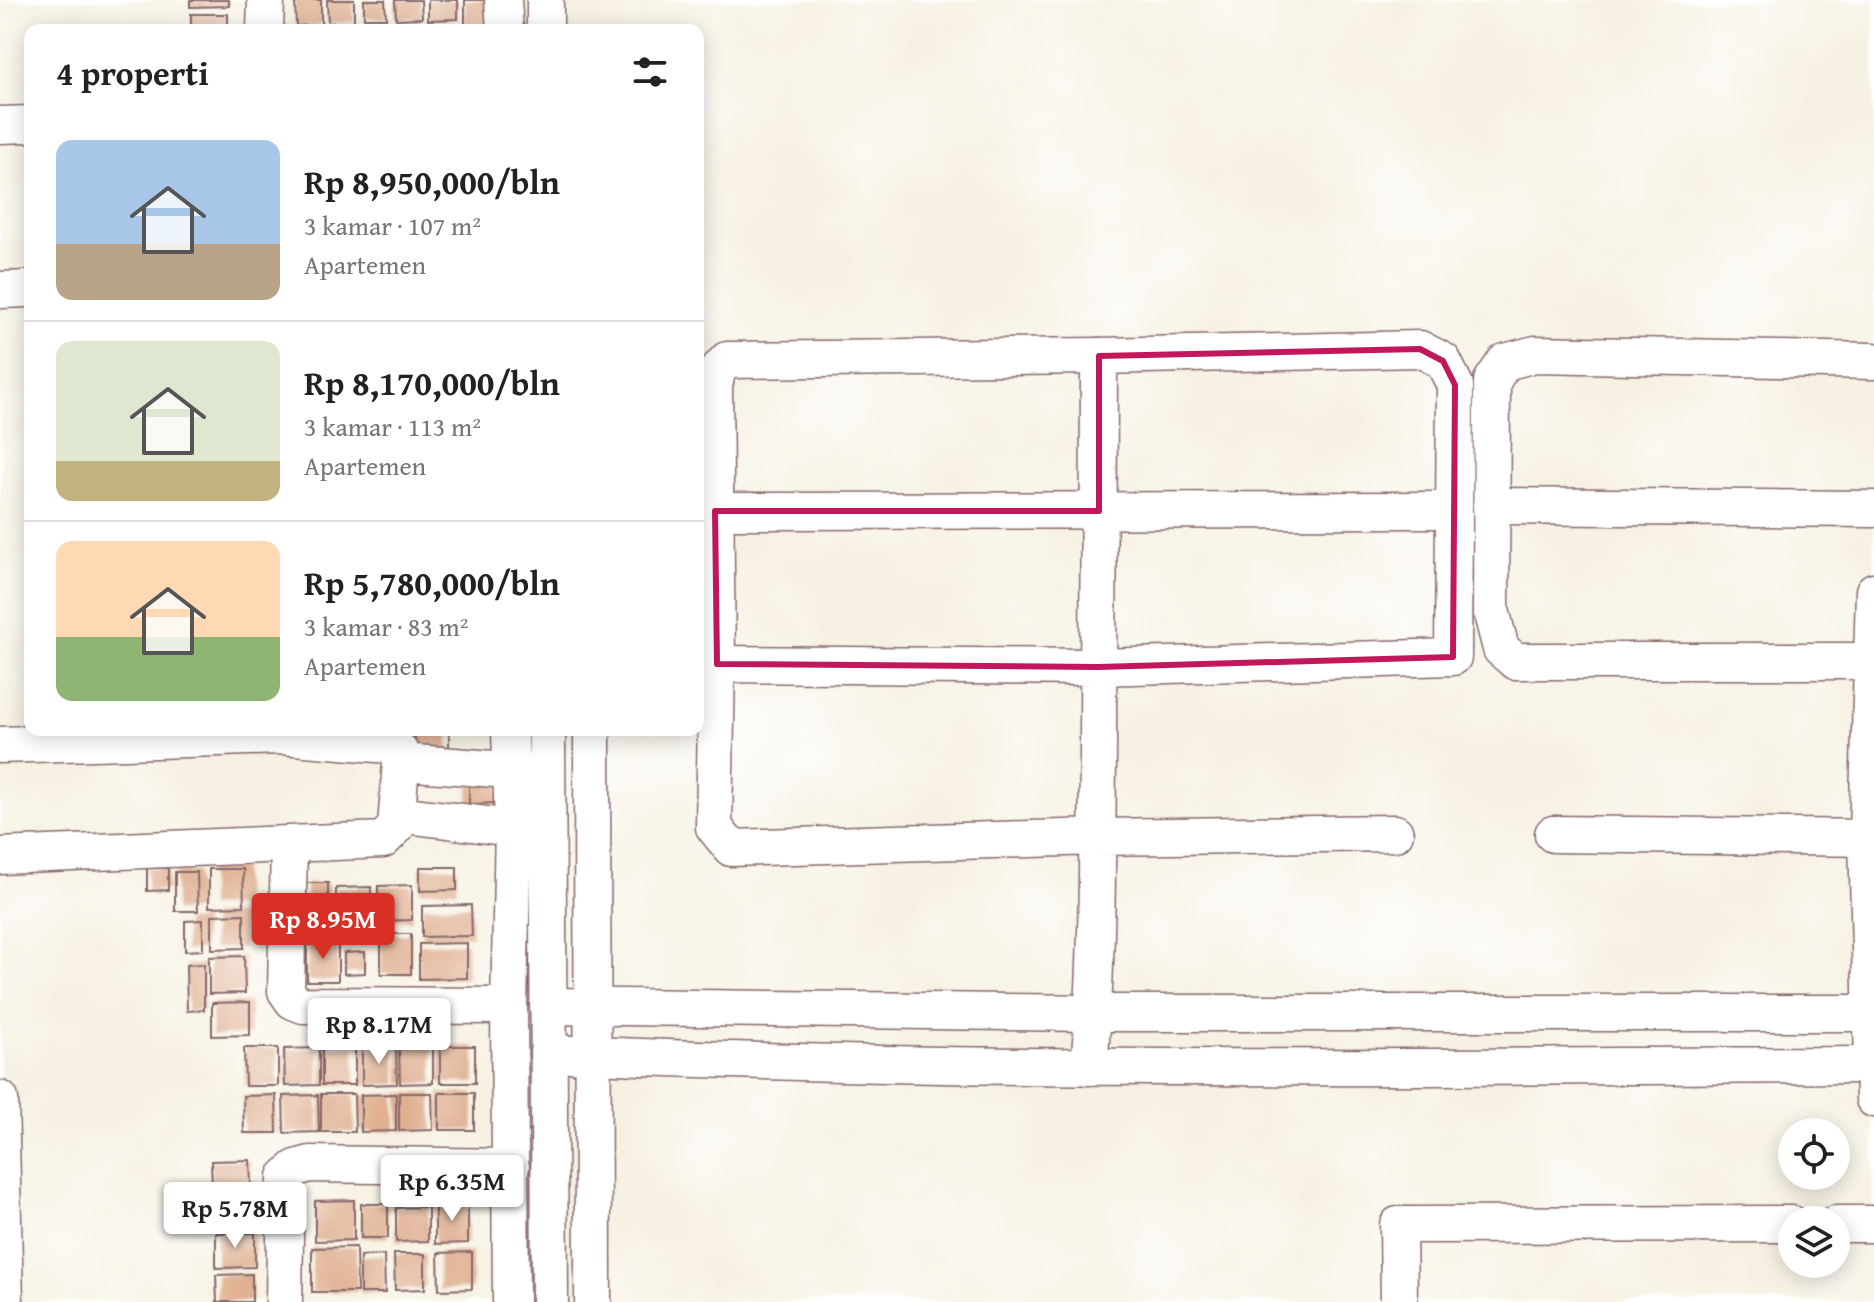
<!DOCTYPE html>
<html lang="id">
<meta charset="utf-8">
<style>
:root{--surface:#fff;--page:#f2f2f2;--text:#222;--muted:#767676;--line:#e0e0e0;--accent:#d93025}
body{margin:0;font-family:"Gentium Book Plus",serif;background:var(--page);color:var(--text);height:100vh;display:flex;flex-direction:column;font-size:30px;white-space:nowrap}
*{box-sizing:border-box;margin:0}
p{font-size:26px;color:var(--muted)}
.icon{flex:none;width:44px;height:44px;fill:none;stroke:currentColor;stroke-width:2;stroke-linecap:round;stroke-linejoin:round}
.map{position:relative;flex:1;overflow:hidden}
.sheet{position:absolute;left:24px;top:24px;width:680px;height:712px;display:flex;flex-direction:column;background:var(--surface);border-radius:16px;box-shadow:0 4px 20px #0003}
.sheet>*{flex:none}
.tools{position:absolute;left:1778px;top:1118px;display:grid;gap:16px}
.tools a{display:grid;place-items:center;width:72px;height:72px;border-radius:50%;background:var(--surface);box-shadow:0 4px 20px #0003;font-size:40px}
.price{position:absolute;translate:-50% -68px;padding:0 18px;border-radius:8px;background:#fff;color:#222;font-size:26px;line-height:52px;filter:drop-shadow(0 2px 4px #0008)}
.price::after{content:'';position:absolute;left:50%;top:48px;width:24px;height:18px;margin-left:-12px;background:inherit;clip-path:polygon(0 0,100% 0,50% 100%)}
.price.on{background:var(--accent);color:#fff}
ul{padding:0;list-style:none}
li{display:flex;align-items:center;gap:24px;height:200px;padding:0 32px}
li+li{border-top:2px solid var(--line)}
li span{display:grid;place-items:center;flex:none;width:224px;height:160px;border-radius:16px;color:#555}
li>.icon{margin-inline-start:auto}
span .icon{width:96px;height:96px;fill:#fffc;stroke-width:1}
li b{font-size:34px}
h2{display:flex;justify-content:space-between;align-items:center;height:96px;padding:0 32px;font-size:34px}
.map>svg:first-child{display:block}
.building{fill:#e0b091}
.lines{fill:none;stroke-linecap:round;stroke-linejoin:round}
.minor-casing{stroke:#86686b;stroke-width:39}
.minor{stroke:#fff;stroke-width:36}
.marked{fill:none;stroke:#c2185b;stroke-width:6;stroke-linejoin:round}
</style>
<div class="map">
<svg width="1874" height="1302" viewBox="0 0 1874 1302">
<rect width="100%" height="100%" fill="#fff"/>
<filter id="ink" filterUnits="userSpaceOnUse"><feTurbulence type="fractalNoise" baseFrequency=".0125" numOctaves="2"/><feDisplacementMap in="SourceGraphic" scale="16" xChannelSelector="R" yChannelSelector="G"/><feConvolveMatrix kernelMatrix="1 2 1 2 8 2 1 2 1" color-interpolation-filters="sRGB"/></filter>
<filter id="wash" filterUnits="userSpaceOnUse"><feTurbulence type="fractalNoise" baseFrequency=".006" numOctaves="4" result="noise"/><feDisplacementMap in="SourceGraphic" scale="32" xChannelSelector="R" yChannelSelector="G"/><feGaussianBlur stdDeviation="1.8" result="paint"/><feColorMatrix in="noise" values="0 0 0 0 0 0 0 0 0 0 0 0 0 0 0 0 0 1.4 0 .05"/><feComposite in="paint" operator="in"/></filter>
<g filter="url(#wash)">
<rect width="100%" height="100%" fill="#f6f1e2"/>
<g id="blocks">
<g class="building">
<polygon points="190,0 229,0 229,6 190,7"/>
<polygon points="295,0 321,0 321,25 296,26"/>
<polygon points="327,0 354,0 354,22 328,23"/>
<polygon points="364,0 385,0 386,18 364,18"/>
<polygon points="395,0 421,0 422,18 396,19"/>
<polygon points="428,0 458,0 458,19 428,20"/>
<rect x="465" y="0" width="27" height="29"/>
<rect x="191" y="14" width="37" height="16"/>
<polygon points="449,733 449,758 415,758 415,734"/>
<polygon points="500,783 500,803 469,804 469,784"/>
<polygon points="420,867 457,867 457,890 420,891"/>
<polygon points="147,868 168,868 168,890 147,891"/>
<polygon points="209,869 243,869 244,906 209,907"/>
<polygon points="175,872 197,872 198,911 175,911"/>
<polygon points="306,883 328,883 328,919 307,919"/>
<polygon points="412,885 412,920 378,921 378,886"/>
<polygon points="371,887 372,927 336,928 336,888"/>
<polygon points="471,905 472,936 422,937 422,906"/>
<polygon points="244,914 244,948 212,949 212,915"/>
<polygon points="203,920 203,950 185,951 185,921"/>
<rect x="381" y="934" width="30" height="40"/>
<polygon points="338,941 338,981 307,981 307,942"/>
<polygon points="467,943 467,978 419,979 419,944"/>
<polygon points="365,952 365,973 344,974 344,953"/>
<polygon points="244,956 245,993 209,994 209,957"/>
<polygon points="204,964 204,1010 187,1011 186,965"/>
<polygon points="250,1002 250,1035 212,1036 212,1003"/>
<polygon points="433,1046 433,1083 400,1084 399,1047"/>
<rect x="440" y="1046" width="35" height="37"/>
<polygon points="355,1047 355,1085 322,1085 322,1048"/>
<polygon points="396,1047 397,1084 362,1085 362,1048"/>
<polygon points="244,1048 278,1048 278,1086 245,1086"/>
<polygon points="319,1048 319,1085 285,1086 284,1049"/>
<polygon points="399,1093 432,1093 433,1130 399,1131"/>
<rect x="439" y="1093" width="35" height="37"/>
<polygon points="321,1094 354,1094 355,1132 321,1132"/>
<polygon points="396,1094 396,1131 361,1132 361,1095"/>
<polygon points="276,1095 277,1133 244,1133 243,1096"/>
<polygon points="318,1095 319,1132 284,1133 283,1096"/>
<polygon points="250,1160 251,1186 212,1186 211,1161"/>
<polygon points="248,1192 249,1226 214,1227 213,1193"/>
<polygon points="354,1200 354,1240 315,1241 315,1201"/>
<polygon points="468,1202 468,1243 435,1244 435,1203"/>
<rect x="361" y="1204" width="27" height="34"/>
<polygon points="428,1207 428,1241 396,1242 396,1208"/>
<polygon points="216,1233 255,1233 255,1267 216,1268"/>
<polygon points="356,1247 357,1292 312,1292 312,1248"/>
<polygon points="472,1252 472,1289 439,1290 438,1253"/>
<polygon points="394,1254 425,1254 425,1289 395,1290"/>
<polygon points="384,1255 385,1293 360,1293 360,1256"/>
<polygon points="252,1274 252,1302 217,1302 216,1275"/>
</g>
</g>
</g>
<g filter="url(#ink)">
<use href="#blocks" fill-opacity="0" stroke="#86686b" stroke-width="2"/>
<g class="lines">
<defs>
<g id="minor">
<polyline points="503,0 505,30"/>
<polyline points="265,30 266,0"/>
<polyline points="545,30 545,0"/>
<polyline points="0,125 30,124"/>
<polyline points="0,290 30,289"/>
<polyline points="1874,361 1535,354 1505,362 1492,381 1491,610 1501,649 1515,661 1874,661"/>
<polyline points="1491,506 1874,509"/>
<polyline points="715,511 1453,510"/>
<polyline points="1874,591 1867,838 1874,1099"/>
<polyline points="717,664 714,387 717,371 727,360 1099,356"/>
<polyline points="510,730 513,828 509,1006 511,1302"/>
<polyline points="547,730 550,1302"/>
<polyline points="592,730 593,1302"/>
<polyline points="0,745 282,736 389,745 399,750 401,762 396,827 383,840 0,856"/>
<polyline points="401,762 535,772"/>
<polyline points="398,814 536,831"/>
<polyline points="1553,834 1874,838"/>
<polyline points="289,845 286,991 293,1001 303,1005 509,1006"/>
<polyline points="548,1006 1094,1013 1874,1013"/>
<path d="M548 1053C990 1074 1432 1066 1874 1065"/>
<path d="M1089 1067C1098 962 1097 856 1098 751 1099 619 1099 487 1099 356L1420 349 1443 361 1455 385 1453 657 1098 667 717 664 714 827 731 848 1097 837 1395 833"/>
<polyline points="0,1099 5,1302"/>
<polyline points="1836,1224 1874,1224"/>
<polyline points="284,1302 286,1177 296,1168 310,1164 511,1167"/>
<polyline points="1399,1302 1398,1225 1792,1224"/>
</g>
</defs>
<use href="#minor" class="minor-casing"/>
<use href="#minor" class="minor"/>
</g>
</g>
<path class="marked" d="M1420 349 1443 361 1455 385 1453 657 1098 667 717 664 715 511H1099V356Z"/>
</svg>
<div class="tools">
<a><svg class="icon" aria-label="locate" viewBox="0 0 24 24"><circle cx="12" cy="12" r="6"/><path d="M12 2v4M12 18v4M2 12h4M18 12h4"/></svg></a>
<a><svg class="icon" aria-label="layers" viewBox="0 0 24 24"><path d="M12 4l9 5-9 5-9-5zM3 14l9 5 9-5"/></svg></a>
</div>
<b class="price on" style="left:323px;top:961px">Rp 8.95M</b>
<b class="price" style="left:379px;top:1066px">Rp 8.17M</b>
<b class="price" style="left:452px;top:1223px">Rp 6.35M</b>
<b class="price" style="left:235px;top:1250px">Rp 5.78M</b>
<section class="sheet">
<h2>4 properti<svg class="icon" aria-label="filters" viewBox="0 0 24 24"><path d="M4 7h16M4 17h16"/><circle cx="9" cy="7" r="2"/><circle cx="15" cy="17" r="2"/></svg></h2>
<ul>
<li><span style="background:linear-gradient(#a9c7e8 65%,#b9a48a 0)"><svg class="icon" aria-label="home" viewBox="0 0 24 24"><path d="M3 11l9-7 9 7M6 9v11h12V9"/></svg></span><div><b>Rp 8,950,000/bln</b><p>3 kamar · 107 m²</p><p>Apartemen</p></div></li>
<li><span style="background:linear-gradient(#dfe7d0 75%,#c2b280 0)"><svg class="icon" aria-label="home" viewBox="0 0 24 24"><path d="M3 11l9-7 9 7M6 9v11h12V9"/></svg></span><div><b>Rp 8,170,000/bln</b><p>3 kamar · 113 m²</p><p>Apartemen</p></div></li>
<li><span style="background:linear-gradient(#ffd9b3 60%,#8fb573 0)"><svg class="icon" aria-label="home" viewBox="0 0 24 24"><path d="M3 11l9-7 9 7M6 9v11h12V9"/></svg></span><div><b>Rp 5,780,000/bln</b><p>3 kamar · 83 m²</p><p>Apartemen</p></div></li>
</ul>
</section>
</div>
